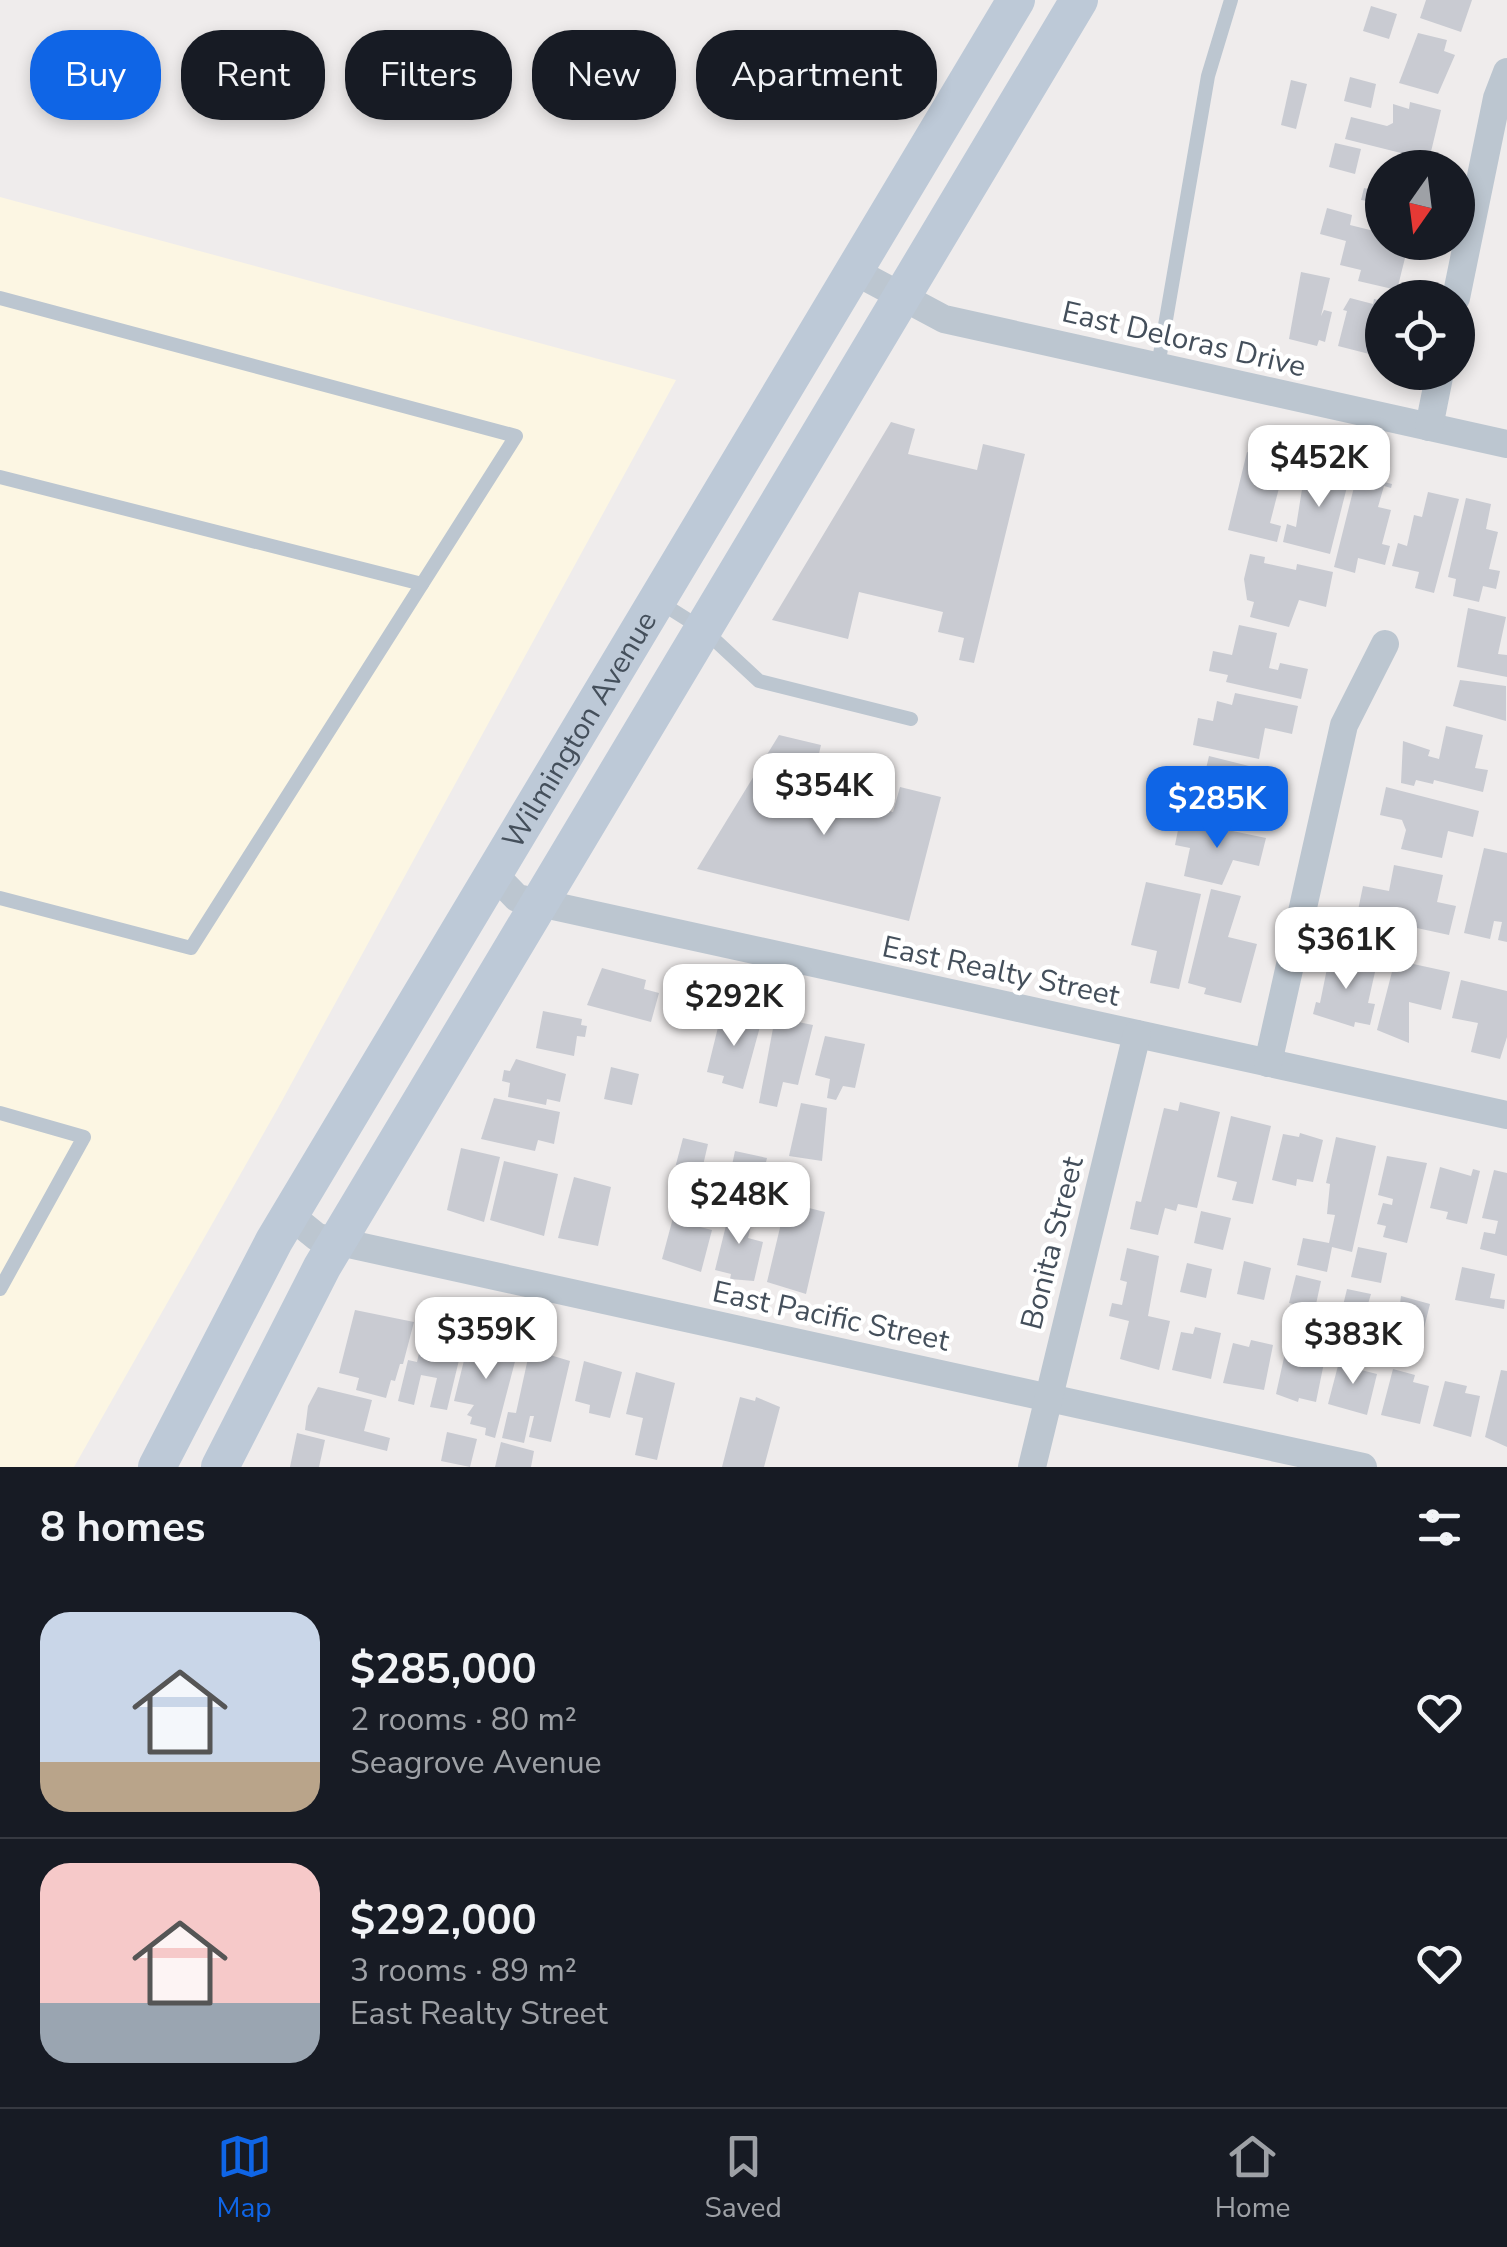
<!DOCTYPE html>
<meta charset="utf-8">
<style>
:root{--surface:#171b24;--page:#20242c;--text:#f1f3f6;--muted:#9ea1a6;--line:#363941;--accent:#0f65e6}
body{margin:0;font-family:"Nunito Sans",sans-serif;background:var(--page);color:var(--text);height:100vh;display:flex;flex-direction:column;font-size:38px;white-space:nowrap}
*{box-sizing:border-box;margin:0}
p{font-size:32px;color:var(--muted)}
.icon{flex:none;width:55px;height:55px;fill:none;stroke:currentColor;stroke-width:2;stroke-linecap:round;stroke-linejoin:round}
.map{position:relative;height:1467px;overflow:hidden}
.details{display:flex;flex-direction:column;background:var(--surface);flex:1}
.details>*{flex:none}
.top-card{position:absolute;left:30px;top:30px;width:1000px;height:90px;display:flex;gap:20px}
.needle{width:65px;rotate:194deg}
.buttons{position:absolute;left:1365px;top:150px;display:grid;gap:20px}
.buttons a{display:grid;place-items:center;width:110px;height:110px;border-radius:50%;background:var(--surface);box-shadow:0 5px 15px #0003;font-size:50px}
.price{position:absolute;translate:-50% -85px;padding:0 22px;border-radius:20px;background:#fff;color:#222;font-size:32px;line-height:65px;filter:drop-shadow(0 2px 5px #0008)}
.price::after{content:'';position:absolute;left:50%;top:60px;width:30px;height:22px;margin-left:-15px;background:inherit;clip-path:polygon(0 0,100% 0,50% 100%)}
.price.selected{background:var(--accent);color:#fff}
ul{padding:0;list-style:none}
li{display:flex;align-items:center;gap:30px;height:250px;padding:0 40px}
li+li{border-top:2px solid var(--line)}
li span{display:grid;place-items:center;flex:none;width:280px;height:200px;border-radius:30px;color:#555}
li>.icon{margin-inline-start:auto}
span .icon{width:120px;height:120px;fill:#fffc;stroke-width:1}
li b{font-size:42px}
h2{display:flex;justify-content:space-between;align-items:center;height:120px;padding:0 40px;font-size:42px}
.tag{padding:0 35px;border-radius:40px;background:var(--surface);box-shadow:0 5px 15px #0003;font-size:35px;line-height:90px}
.tag.selected{background:var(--accent);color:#fff}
.tabs{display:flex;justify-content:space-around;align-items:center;height:140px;border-top:2px solid var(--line);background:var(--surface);font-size:28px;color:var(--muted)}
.tabs a{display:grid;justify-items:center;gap:5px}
.tabs .selected{color:var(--accent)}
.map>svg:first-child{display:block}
.commercial{fill:#fcf6e3}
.building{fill:#c9cbd2}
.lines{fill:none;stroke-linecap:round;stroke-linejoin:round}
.lane{stroke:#bcc6d0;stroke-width:14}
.street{stroke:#bcc6d0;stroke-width:28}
.secondary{stroke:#bdc9d7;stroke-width:38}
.labels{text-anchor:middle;stroke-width:9;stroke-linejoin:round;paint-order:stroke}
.street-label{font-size:30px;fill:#444f5b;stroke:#fff}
</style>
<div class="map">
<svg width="1507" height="1467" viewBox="0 0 1507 1467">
<rect width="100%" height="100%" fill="#efecec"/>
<polygon class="commercial" points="0,197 676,380 278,1108 74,1467 0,1467"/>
<g class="building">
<polygon points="1426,0 1472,0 1461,32 1420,18"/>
<polygon points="1371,6 1397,14 1389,39 1363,31"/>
<polygon points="1418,33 1447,40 1444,51 1455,55 1438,94 1399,83"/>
<polygon points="1350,77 1376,84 1371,108 1344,101"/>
<polygon points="1291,80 1307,84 1296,129 1281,125"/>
<polygon points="1410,102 1441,110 1429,160 1345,139 1351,117 1387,126 1393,123 1393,104 1409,109"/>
<polygon points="1335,143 1361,149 1355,174 1329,167"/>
<polygon points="1381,173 1382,173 1382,219 1371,216 1374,202 1361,200 1364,188 1377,191"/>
<polygon points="1327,208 1352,215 1350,225 1382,233 1382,242 1409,242 1397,290 1358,281 1361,270 1340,265 1346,241 1320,234"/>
<polygon points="1301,272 1330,278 1321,316 1324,310 1332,312 1325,342 1319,340 1317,346 1289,339"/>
<polygon points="1350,298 1373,304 1374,299 1382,301 1381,357 1338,346 1347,311 1343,310"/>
<polygon points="891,422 915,429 908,454 977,470 983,444 1025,454 974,663 959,660 964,638 938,632 943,612 859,592 848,639 772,620"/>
<polygon points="1247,452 1274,458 1267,485 1279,488 1270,523 1281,526 1277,542 1228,530"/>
<polygon points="1306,464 1350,475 1330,554 1283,542 1287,524 1296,527"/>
<polygon points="1357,475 1392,484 1391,488 1384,486 1378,507 1391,510 1382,544 1390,546 1385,565 1358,558 1355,573 1334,567"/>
<polygon points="1428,492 1459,499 1434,593 1415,588 1419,572 1392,566 1398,543 1407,546 1414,515 1422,517"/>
<polygon points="1466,498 1491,504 1486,529 1498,532 1489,569 1500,571 1496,589 1483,586 1479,602 1453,596 1456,579 1448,577"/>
<polygon points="1250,554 1265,557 1264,563 1296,570 1297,564 1333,572 1326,607 1299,600 1289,627 1250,617 1254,602 1247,600 1244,579"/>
<polygon points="1468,608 1506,617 1498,654 1507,655 1507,677 1457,667"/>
<polygon points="1239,625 1277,633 1269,668 1278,670 1280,663 1308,669 1301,699 1226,682 1228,675 1209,671 1213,651 1232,655"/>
<polygon points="1460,680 1506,686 1506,721 1453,706"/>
<polygon points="1235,693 1298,706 1292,734 1265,728 1259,759 1193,745 1198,718 1213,721 1217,701 1232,705"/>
<polygon points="1446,726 1483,735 1475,768 1488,770 1483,792 1434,780 1433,784 1416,780 1414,786 1401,783 1403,741 1430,750 1428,756 1439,759"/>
<polygon points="779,735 821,745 810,792 893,812 900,787 941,797 909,921 697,869"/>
<polygon points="1209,756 1249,766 1241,799 1246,801 1248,790 1278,797 1268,829 1199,811 1161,809 1163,800 1183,805 1187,787 1201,790"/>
<polygon points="1386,787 1479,811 1473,837 1448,831 1442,858 1401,849 1406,830 1402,820 1380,815"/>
<polygon points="1180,820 1266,838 1259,866 1233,860 1222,885 1184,876 1190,848 1175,845"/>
<polygon points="1484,848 1507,853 1507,942 1498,940 1502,922 1494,921 1490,939 1464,933"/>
<polygon points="1394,865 1443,875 1437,902 1456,906 1449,935 1357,915 1363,886 1389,891"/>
<polygon points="1146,882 1201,894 1179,989 1150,983 1157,951 1131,945"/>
<polygon points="1211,889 1241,896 1228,937 1257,944 1241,1003 1204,994 1206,988 1188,983"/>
<polygon points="1365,926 1393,932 1387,963 1359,952"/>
<polygon points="1333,939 1343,942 1337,963 1375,972 1368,1003 1375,1004 1370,1025 1355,1022 1354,1027 1313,1014 1316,1002 1320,1003"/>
<polygon points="1395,960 1450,972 1441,1010 1409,1002 1409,1043 1377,1030"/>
<polygon points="602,968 646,980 644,989 659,993 651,1022 587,1005"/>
<polygon points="1461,980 1507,991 1507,1037 1500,1059 1471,1052 1478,1023 1452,1018"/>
<polygon points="543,1011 582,1019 581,1025 587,1026 585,1037 577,1036 574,1056 536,1048"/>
<polygon points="722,1011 761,1023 743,1089 722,1083 724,1076 707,1072"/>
<polygon points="798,1022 813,1025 798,1085 783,1082 777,1107 759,1103 774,1023 789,1027"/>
<polygon points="825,1036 865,1044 855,1088 843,1086 836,1100 827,1098 830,1079 815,1075"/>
<polygon points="516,1059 566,1074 560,1102 547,1099 546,1105 508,1097 510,1083 502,1081 504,1070 510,1071"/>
<polygon points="611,1067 639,1074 632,1105 604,1099"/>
<polygon points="494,1098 560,1112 554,1144 538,1140 535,1151 481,1139"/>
<polygon points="1180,1102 1220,1112 1197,1208 1178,1204 1176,1211 1165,1208 1158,1235 1130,1229 1136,1201 1141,1202 1164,1108 1178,1111"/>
<polygon points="801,1103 827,1108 822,1161 789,1156"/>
<polygon points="1231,1116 1271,1126 1253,1204 1232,1200 1237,1182 1217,1177"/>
<polygon points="1300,1133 1323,1140 1313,1182 1297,1179 1296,1186 1272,1180 1283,1134 1299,1137"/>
<polygon points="1336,1137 1376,1146 1352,1252 1332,1247 1327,1272 1297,1265 1303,1238 1329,1243 1335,1215 1327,1214 1330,1184 1326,1183"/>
<polygon points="683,1138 708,1144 701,1174 675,1168"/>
<polygon points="461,1148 500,1157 484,1222 447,1210"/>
<polygon points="735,1151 767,1158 761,1183 779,1186 774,1209 749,1206 754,1185 729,1179"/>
<polygon points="1387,1156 1427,1163 1407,1243 1383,1237 1386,1226 1377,1224 1383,1203 1392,1205 1393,1199 1378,1195"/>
<polygon points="504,1161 558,1174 544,1236 490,1220"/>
<polygon points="1440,1167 1471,1176 1473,1169 1480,1171 1467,1224 1446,1219 1448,1212 1430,1208"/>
<polygon points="1494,1170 1507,1173 1507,1256 1480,1249 1484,1232 1495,1234 1498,1221 1482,1218"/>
<polygon points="574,1177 611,1187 598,1246 558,1238"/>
<polygon points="732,1201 744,1204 742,1215 753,1218 748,1238 763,1242 754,1281 730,1279 731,1274 715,1270"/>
<polygon points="805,1207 825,1212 806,1294 767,1282 784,1211 803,1216"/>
<polygon points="1201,1211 1231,1218 1223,1250 1194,1243"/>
<polygon points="674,1214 697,1220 696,1226 712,1230 701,1272 662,1259"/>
<polygon points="1358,1247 1387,1253 1381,1283 1351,1277"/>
<polygon points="1127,1248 1159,1256 1148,1316 1170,1321 1159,1370 1120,1359 1129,1321 1109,1316 1112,1303 1122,1305 1127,1282 1120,1280"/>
<polygon points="1244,1261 1271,1268 1264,1300 1237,1294"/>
<polygon points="1187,1263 1212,1269 1206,1298 1180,1292"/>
<polygon points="1462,1267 1495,1274 1490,1298 1505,1300 1504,1309 1455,1300"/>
<polygon points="1296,1275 1321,1281 1315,1309 1289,1303"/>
<polygon points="1347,1289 1371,1294 1368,1304 1379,1306 1376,1317 1367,1314 1364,1324 1340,1318"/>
<polygon points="1401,1296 1430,1304 1423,1332 1397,1329"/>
<polygon points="355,1310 414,1322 403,1364 400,1364 395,1381 391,1380 386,1398 356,1390 359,1378 339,1373"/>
<polygon points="425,1327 465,1335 447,1410 430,1407 437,1378 421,1375 414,1405 398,1401 408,1360 417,1362"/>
<polygon points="1195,1327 1221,1333 1211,1379 1172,1370 1181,1332 1193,1334"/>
<polygon points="1304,1332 1329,1338 1316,1402 1299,1398 1298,1402 1276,1394 1285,1353 1299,1356"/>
<polygon points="469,1340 496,1341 518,1350 495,1438 485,1435 486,1428 470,1424 472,1417 467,1415 474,1405 454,1401"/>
<polygon points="1251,1340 1273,1345 1264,1390 1223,1383 1233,1343 1249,1347"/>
<polygon points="530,1349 570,1361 551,1442 529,1437 534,1416 530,1416 524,1443 502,1438 508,1412 516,1413"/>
<polygon points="1340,1358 1363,1363 1361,1370 1377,1374 1367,1415 1328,1404"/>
<polygon points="584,1361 622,1372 610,1418 589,1413 590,1405 575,1401"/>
<polygon points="1393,1369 1415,1375 1413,1382 1429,1386 1420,1424 1381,1415"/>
<polygon points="1501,1370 1507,1371 1507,1447 1485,1437"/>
<polygon points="636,1372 675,1383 657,1460 635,1455 643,1418 626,1414"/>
<polygon points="1445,1381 1467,1386 1465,1393 1480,1396 1471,1437 1433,1426"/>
<polygon points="318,1387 372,1400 364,1431 390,1438 387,1451 305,1430 308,1406"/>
<polygon points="740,1397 755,1401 756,1397 780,1407 764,1467 722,1467"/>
<polygon points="447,1432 477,1439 470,1467 441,1461"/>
<polygon points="297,1433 325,1440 319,1467 290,1467"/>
<polygon points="501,1442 534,1451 531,1467 495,1467"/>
</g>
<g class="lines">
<g class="lane">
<polyline points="0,298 516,436 191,948 0,898"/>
<polyline points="1158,366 1208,76 1231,0"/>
<polyline points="0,477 422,584"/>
<polyline points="658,601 704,630 759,681 911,719"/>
<polyline points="0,1113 84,1137 0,1289"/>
</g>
<g class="street">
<polyline points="856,272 944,319 1507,444"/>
<polyline points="1456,298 1497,98 1507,72"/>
<polyline points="1429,427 1440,372"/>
<polyline points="492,872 517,898 1507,1115"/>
<polyline points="1268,1063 1344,725 1385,644"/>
<polyline points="291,1216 317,1237 1363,1467"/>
<polyline points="1032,1467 1137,1034"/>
</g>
<g class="secondary">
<path id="s1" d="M157 1467 274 1241 1016 0"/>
<polyline points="220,1467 322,1267 1079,0"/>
</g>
</g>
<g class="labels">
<g class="street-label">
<text transform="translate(1184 339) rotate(13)" y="10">East Deloras Drive</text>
<text dy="10" stroke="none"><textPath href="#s1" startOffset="850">Wilmington Avenue</textPath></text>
<text transform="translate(1001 971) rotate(12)" y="10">East Realty Street</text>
<text transform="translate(1052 1243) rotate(-76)" y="10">Bonita Street</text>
<text transform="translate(831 1316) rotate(12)" y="10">East Pacific Street</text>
</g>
</g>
</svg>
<div class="buttons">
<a><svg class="needle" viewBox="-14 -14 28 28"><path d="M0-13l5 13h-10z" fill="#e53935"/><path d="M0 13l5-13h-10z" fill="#9ea1a6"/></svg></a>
<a><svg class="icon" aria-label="locate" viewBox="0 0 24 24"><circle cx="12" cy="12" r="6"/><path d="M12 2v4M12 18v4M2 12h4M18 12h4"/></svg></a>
</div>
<b class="price" style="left:1319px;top:510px">$452K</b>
<b class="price" style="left:824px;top:838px">$354K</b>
<b class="price selected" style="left:1217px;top:851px">$285K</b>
<b class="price" style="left:1346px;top:992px">$361K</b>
<b class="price" style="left:734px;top:1049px">$292K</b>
<b class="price" style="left:739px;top:1247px">$248K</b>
<b class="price" style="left:486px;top:1382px">$359K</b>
<b class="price" style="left:1353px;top:1387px">$383K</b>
<div class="top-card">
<a class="tag selected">Buy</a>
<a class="tag">Rent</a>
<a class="tag">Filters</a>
<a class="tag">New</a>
<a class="tag">Apartment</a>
</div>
</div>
<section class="details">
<h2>8 homes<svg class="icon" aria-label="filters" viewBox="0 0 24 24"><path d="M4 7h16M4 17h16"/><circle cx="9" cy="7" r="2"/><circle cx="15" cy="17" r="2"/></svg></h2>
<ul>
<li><span style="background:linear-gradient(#c9d6e8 75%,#b9a48a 0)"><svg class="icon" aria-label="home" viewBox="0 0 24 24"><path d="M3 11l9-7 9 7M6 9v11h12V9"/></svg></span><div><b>$285,000</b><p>2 rooms · 80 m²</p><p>Seagrove Avenue</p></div><svg class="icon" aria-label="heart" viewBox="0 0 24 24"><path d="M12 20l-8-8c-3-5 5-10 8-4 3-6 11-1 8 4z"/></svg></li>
<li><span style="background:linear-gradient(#f6c9c9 70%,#9aa5b1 0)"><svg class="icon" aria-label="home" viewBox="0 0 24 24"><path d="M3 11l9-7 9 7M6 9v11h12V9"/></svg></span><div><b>$292,000</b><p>3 rooms · 89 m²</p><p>East Realty Street</p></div><svg class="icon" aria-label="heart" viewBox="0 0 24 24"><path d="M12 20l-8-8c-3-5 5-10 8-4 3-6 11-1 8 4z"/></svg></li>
</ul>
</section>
<nav class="tabs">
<a class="selected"><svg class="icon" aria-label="map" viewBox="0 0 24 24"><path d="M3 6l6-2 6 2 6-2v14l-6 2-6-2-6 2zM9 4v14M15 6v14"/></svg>Map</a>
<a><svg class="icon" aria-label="saved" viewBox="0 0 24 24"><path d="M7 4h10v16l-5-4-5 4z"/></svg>Saved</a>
<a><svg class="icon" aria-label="home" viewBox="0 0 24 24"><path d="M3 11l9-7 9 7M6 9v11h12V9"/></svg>Home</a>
</nav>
